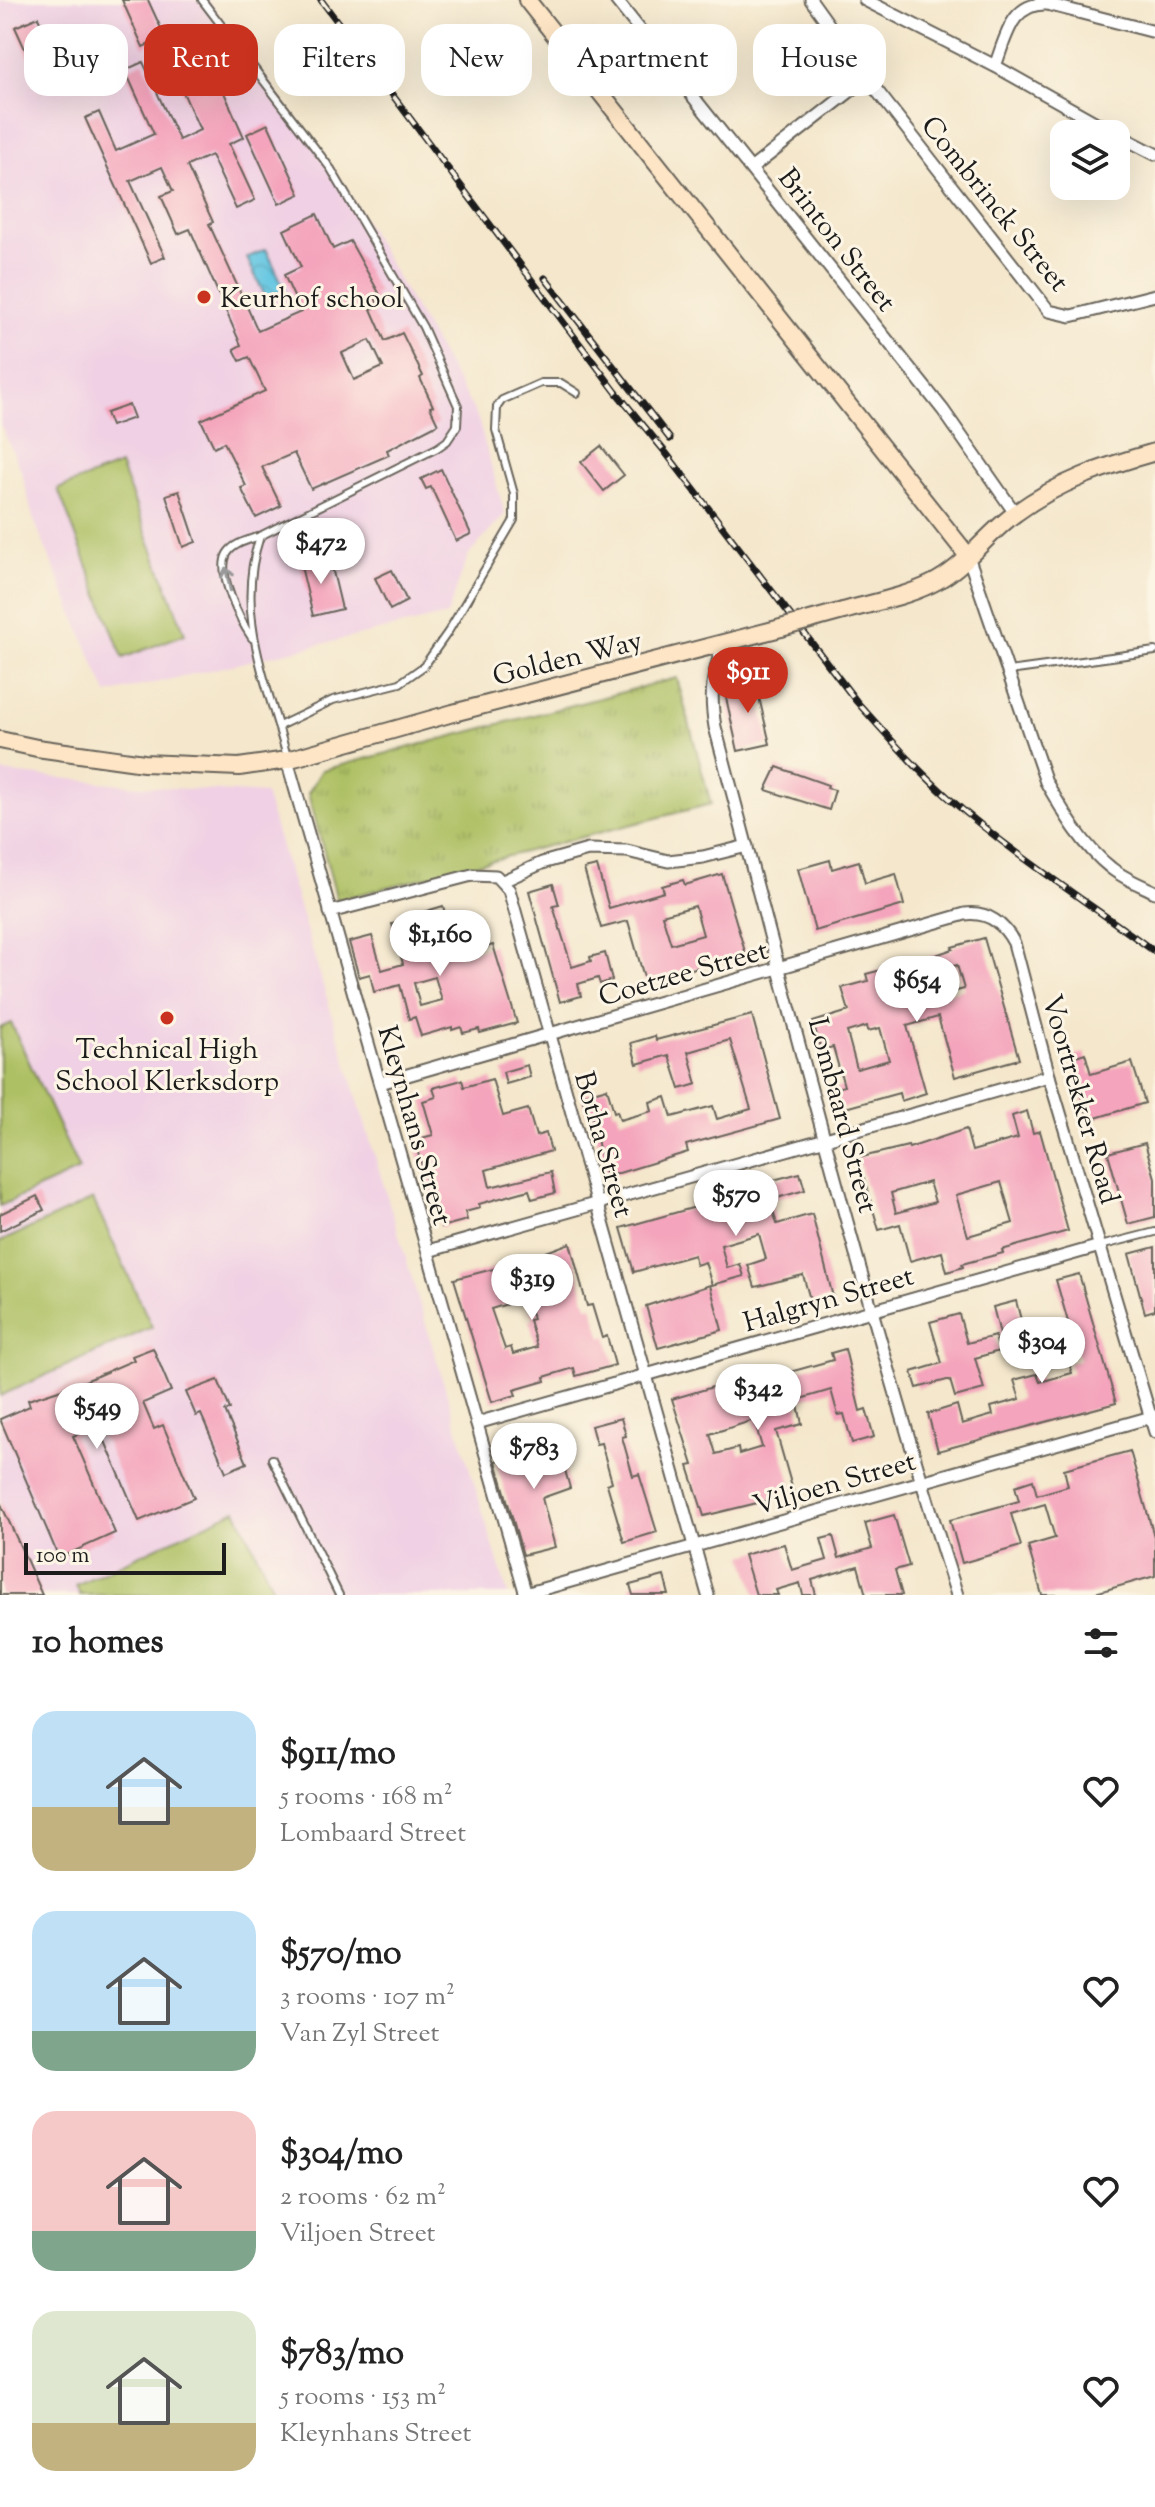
<!DOCTYPE html>
<meta charset="utf-8">
<style>
:root{--surface:#fff;--page:#f2f2f2;--text:#222;--muted:#767676;--accent:#c8321e}
body{margin:0;font-family:"Sorts Mill Goudy",serif;background:var(--page);color:var(--text);height:100vh;display:flex;flex-direction:column;font-size:30px;white-space:nowrap}
*{box-sizing:border-box;margin:0}
p{font-size:26px;color:var(--muted)}
.icon{flex:none;width:44px;height:44px;fill:none;stroke:currentColor;stroke-width:2;stroke-linecap:round;stroke-linejoin:round}
.map{position:relative;height:1595px;overflow:hidden}
.panel{display:flex;flex-direction:column;background:var(--surface);flex:1}
.panel>*{flex:none}
.guide{position:absolute;left:24px;top:24px;width:1108px;height:72px;display:flex;gap:16px}
.fabs{position:absolute;left:1050px;top:120px;display:grid;gap:16px}
.fabs a{display:grid;place-items:center;width:80px;height:80px;border-radius:16px;background:var(--surface);box-shadow:0 8px 32px #0002;font-size:40px}
.scale{position:absolute;left:24px;bottom:20px;width:202px;box-sizing:border-box;padding-left:8px;border:4px solid #1c1c1c;border-top:0;font-size:22px;line-height:28px;white-space:nowrap;color:#1c1c1c;-webkit-text-stroke:6px #fcf5e5;paint-order:stroke}
.price{position:absolute;translate:-50% -68px;padding:0 18px;border-radius:28px;background:#fff;color:#222;font-size:26px;line-height:52px;filter:drop-shadow(0 2px 4px #0008)}
.price::after{content:'';position:absolute;left:50%;top:48px;width:24px;height:18px;margin-left:-12px;background:inherit;clip-path:polygon(0 0,100% 0,50% 100%)}
.price.selected{background:var(--accent);color:#fff}
ul{padding:0;list-style:none}
li{display:flex;align-items:center;gap:24px;height:200px;padding:0 32px}
li span{display:grid;place-items:center;flex:none;width:224px;height:160px;border-radius:24px;color:#555}
li>.icon{margin-inline-start:auto}
span .icon{width:96px;height:96px;fill:#fffc;stroke-width:1}
li b{font-size:34px}
h2{display:flex;justify-content:space-between;align-items:center;height:96px;padding:0 32px;font-size:34px}
.tag{padding:0 28px;border-radius:24px;background:var(--surface);box-shadow:0 8px 32px #0002;font-size:28px;line-height:72px}
.tag.selected{background:var(--accent);color:#fff}
.map>svg:first-child{display:block}
.built{fill:#f0d0e4}
.grass{fill:url(#grass-tufts);stroke:#646e40;stroke-width:2}
.pitch{fill:#adc064;stroke:#646e40;stroke-width:2}
.water{fill:url(#water-waves);stroke:#40717f;stroke-width:2}
.building{fill:#f4a4bc;fill-rule:evenodd}
.lines{fill:none;stroke-linecap:round;stroke-linejoin:round}
.lane-casing{stroke:#68635a;stroke-width:10}
.street-casing{stroke:#68635a;stroke-width:15}
.secondary-casing{stroke:#68635a;stroke-width:20}
.lane{stroke:#fff;stroke-width:6}
.street{stroke:#fff;stroke-width:11}
.secondary{stroke:#fde5c5;stroke-width:16}
.rail-casing{stroke:#1c1c1c;stroke-width:7}
.rail{stroke:#fcf5e5;stroke-width:4;stroke-dasharray:12;stroke-linecap:butt}
.secondary-bridge-casing{stroke:#68635a;stroke-width:20;stroke-linecap:butt}
.secondary-bridge{stroke:#fde5c5;stroke-width:16}
.oneway{stroke:#999}
.poi-dot{fill:#c8321e;stroke:#fcf5e5;stroke-width:3}
.labels{text-anchor:middle;stroke-width:6;stroke-linejoin:round;paint-order:stroke}
.street-label{font-size:28px;fill:#1c1c1c;stroke:#fcf5e5}
.poi-label{font-size:28px;fill:#1c1c1c;stroke:#fcf5e5;text-anchor:start}
</style>
<div class="map">
<svg width="1155" height="1595" viewBox="0 0 1155 1595">
<defs>
<pattern id="grass-tufts" width="24" height="20" patternUnits="userSpaceOnUse" patternTransform="scale(2)"><rect width="24" height="20" fill="#adc064"/><path d="M3 7l-1-3M5 7V3M7 7l1-3M15 17l-1-3M17 17v-4M19 17l1-3" fill="none" stroke="#94a456"/></pattern>
<pattern id="water-waves" width="16" height="10" patternUnits="userSpaceOnUse" patternTransform="scale(2)"><rect width="16" height="10" fill="#64c6e2"/><path d="M0 5q4-4 8 0t8 0" fill="none" stroke="#56aac1"/></pattern>
</defs>
<rect width="100%" height="100%" fill="#fcf5e5"/>
<filter id="ink" filterUnits="userSpaceOnUse"><feTurbulence type="fractalNoise" baseFrequency=".0125" numOctaves="2"/><feDisplacementMap in="SourceGraphic" scale="16" xChannelSelector="R" yChannelSelector="G"/><feConvolveMatrix kernelMatrix="1 2 1 2 8 2 1 2 1" color-interpolation-filters="sRGB"/></filter>
<filter id="wash" filterUnits="userSpaceOnUse"><feTurbulence type="fractalNoise" baseFrequency=".006" numOctaves="4" result="noise"/><feDisplacementMap in="SourceGraphic" scale="32" xChannelSelector="R" yChannelSelector="G"/><feGaussianBlur stdDeviation="1.8" result="paint"/><feColorMatrix in="noise" values="0 0 0 0 0 0 0 0 0 0 0 0 0 0 0 0 0 1.4 0 .05"/><feComposite in="paint" operator="in"/></filter>
<g filter="url(#wash)">
<rect width="100%" height="100%" fill="#f4e7cc"/>
<g class="built">
<polygon points="0,0 208,0 340,178 477,416 505,514 468,556 447,615 107,694 33,518 22,473 0,424"/>
<polygon points="0,772 141,786 265,794 508,1595 0,1595"/>
</g>
<polygon class="grass" points="677,678 711,804 337,900 308,793 322,770"/>
<g class="pitch">
<polygon points="120,465 185,634 123,658 58,489"/>
<polygon points="11,1023 79,1170 0,1206 0,1028"/>
<polygon points="93,1199 152,1327 0,1396 0,1242"/>
<polygon points="236,1510 276,1595 80,1595 76,1585"/>
</g>
<polygon class="water" points="266,249 285,290 266,298 247,258"/>
<g id="blocks">
<g class="building">
<polygon points="122,0 148,0 165,37 143,47"/>
<polygon points="38,17 53,49 30,60 15,27"/>
<path d="M178 46 192 77 213 68 244 137 229 144 255 200 236 209 211 155 187 166 213 222 209 224 258 331 301 312 284 275 301 267 284 230 317 214 333 249 350 241 379 293 374 295 379 306 371 309 385 341 402 333 423 376 420 378 433 406 430 407 438 424 387 450 389 455 311 489 294 453 262 467 281 506 256 518 241 488 246 486 224 442 214 447 201 420 265 391 249 357 240 361 234 349 241 345 190 229 178 234 161 196 173 191 162 167 130 181 165 257 151 263 85 118 99 112 116 151 154 134 125 70 143 62 179 140 200 130 165 52ZM370 340 383 367 354 380 342 353Z"/>
<polygon points="56,54 97,74 93,83 52,63"/>
<polygon points="268,124 300,194 279,204 247,134"/>
<polygon points="129,405 134,418 111,426 106,413"/>
<polygon points="601,446 624,475 604,491 581,462"/>
<polygon points="441,469 471,534 456,541 431,487 426,489 421,479"/>
<polygon points="179,491 196,542 183,547 166,495"/>
<polygon points="329,555 342,609 313,616 300,562"/>
<polygon points="392,570 407,601 390,610 375,578"/>
<polygon points="765,679 768,691 758,693 770,744 738,751 724,689"/>
<polygon points="777,767 828,785 827,788 835,790 829,810 766,790"/>
<polygon points="830,860 832,869 859,861 865,883 896,874 904,905 815,931 798,869"/>
<path d="M597 866 609 908 664 892 662 886 683 880 685 885 722 874 746 955 645 981 628 921 601 928 584 869ZM695 906 703 935 671 944 662 915Z"/>
<polygon points="553,884 559,905 553,906 572,967 591,961 590,957 605,953 612,980 600,984 598,978 578,984 581,996 560,1002 529,891"/>
<path d="M443 906 457 956 493 945 517 1023 480 1033 479 1029 463 1033 461 1027 452 1030V1027L421 1036 415 1017 409 1019 400 985 374 992 370 974 359 977 349 942 372 936 382 970 403 964 392 924 421 916 420 913ZM435 977 442 1000 420 1006 414 983Z"/>
<path d="M984 938 1019 1059 955 1077 938 1017 907 1026 926 1093 901 1101 899 1093 838 1110 832 1089 844 1086 833 1047 821 1050 813 1022 849 1011 842 988 868 981 866 974 927 958 953 949 952 947ZM957 965 964 989 935 997 928 973ZM867 1026 868 1031 880 1028 889 1060 857 1069 847 1032Z"/>
<polygon points="752,1015 780,1119 686,1145 688,1152 606,1177 591,1115 587,1116 582,1095 607,1088 614,1112 617,1111 620,1120 652,1111 650,1102 666,1097 672,1117 713,1106 717,1119 751,1109 730,1040 688,1052 697,1084 680,1089 669,1055 637,1064 631,1043 655,1036 656,1040"/>
<polygon points="1085,1053 1091,1074 1132,1062 1145,1103 1089,1120 1076,1079 1080,1078 1073,1057"/>
<polygon points="527,1065 530,1077 506,1084 503,1072"/>
<polygon points="492,1079 503,1116 528,1109 536,1136 546,1133 551,1151 486,1170 490,1187 551,1172 555,1193 532,1199 529,1190 479,1204 480,1208 465,1212 467,1220 441,1227 414,1140 433,1135 423,1101 436,1097 433,1088 462,1080 464,1087"/>
<path d="M1027 1111 1033 1133 1040 1131 1068 1231 1002 1250 1003 1253 962 1264 963 1267 947 1272 942 1252 910 1261 900 1224 879 1230 858 1158 908 1146 909 1148 966 1129 972 1151 1018 1138 1012 1116ZM929 1182 935 1202 896 1213 891 1193ZM1001 1182 1013 1223 968 1236 956 1195Z"/>
<polygon points="1145,1143 1155,1178 1155,1217 1128,1224 1108,1153"/>
<polygon points="800,1173 805,1190 770,1200 777,1224 812,1214 833,1297 811,1303 803,1275 755,1287 748,1265 766,1259 759,1234 721,1245 727,1268 740,1264 744,1276 712,1285 705,1262 696,1265 694,1255 634,1272 621,1228 710,1203 710,1200 747,1190 746,1187"/>
<polygon points="37,1196 44,1210 0,1231 0,1214"/>
<path d="M570 1243 587 1306 592 1305 602 1338 607 1336 615 1365 576 1376 574 1368 544 1377 545 1381 514 1390 516 1395 492 1402 454 1279 517 1263ZM527 1298 533 1319 529 1320 537 1347 513 1354 511 1347 505 1349 491 1309Z"/>
<polygon points="1155,1247 1155,1310 1145,1313 1129,1254"/>
<polygon points="1079,1274 1116,1403 938,1451 928,1414 957,1405 962,1424 993,1415 991,1407 1020,1399 1014,1380 1037,1374 1040,1382 1072,1373 1069,1363 1079,1360 1056,1280"/>
<polygon points="710,1285 722,1330 658,1348 646,1306"/>
<polygon points="1016,1301 1024,1331 1001,1338 993,1307"/>
<polygon points="959,1314 967,1343 995,1336 999,1351 975,1358 984,1389 955,1397 950,1380 947,1380 917,1388 912,1372 942,1363 930,1322"/>
<polygon points="153,1348 171,1391 143,1403 154,1429 163,1425 194,1498 139,1521 105,1441 103,1442 96,1426 73,1436 115,1533 59,1558 0,1419 30,1406 28,1400 83,1382 134,1360 132,1356"/>
<path d="M845 1349 860 1411 866 1409 874 1437 852 1443 844 1414 838 1415 831 1390 797 1400 802 1424 776 1431 794 1494 704 1516 688 1466 693 1465 672 1399 723 1384 725 1390 833 1360 831 1353ZM754 1420 762 1447 739 1454 738 1448 716 1454 710 1434Z"/>
<polygon points="218,1380 230,1409 225,1411 247,1463 226,1472 201,1414 196,1416 186,1392"/>
<polygon points="621,1418 626,1436 622,1437 633,1476 639,1474 657,1532 624,1542 607,1484 612,1482 601,1443 596,1444 591,1426"/>
<polygon points="554,1431 570,1488 542,1498 555,1547 523,1555 496,1461 538,1450 534,1436"/>
<polygon points="1130,1451 1155,1540 1155,1576 1088,1595 1042,1595 1028,1546 1055,1538 1045,1504 1011,1514 1021,1546 962,1563 950,1520 1019,1501 1015,1486 1033,1480 1037,1495 1068,1486 1064,1469"/>
<polygon points="0,1502 22,1550 42,1595 0,1595"/>
<polygon points="894,1515 909,1566 895,1570 902,1595 866,1595 858,1566 812,1580 816,1595 803,1595 800,1583 776,1590 778,1595 756,1595 744,1555 784,1544 792,1570 827,1560 821,1539 833,1536 839,1558 872,1548 865,1523"/>
<polygon points="664,1576 669,1595 633,1595 630,1585"/>
</g>
</g>
</g>
<g filter="url(#ink)">
<use href="#blocks" fill-opacity="0" stroke="#68635a" stroke-width="2"/>
<g class="lines">
<defs>
<g id="lane">
<path d="M202 0 331 169 423 327 458 406 457 426 447 441 437 448 260 536C249 540 233 543 227 554 216 574 241 622 252 638"/>
<path d="M260 536C234 614 267 681 287 757"/>
<polyline points="1009,671 1155,651"/>
<polyline points="279,726 333,700 400,683 424,666 448,632 514,520 514,494 496,430 497,407 502,400 541,383 561,383 577,393"/>
<polyline points="1100,1246 1155,1232"/>
<polyline points="272,1459 339,1595"/>
</g>
<g id="street">
<polyline points="616,0 943,410 1015,513"/>
<polyline points="811,0 867,78 1049,311 1071,316 1155,295"/>
<polyline points="865,0 995,66 1116,134"/>
<path d="M995 66C1006 38 1011 2 1047 4L1155 32"/>
<polyline points="1116,134 1155,154"/>
<polyline points="752,168 867,78"/>
<path d="M968 556 1046 782C1064 813 1082 845 1111 868 1123 878 1141 885 1155 892"/>
<path d="M723 644C713 677 709 692 715 727 792 1017 866 1309 957 1595"/>
<polyline points="287,760 526,1595"/>
<polyline points="503,881 542,863 588,850 627,851 668,861 703,857 747,846"/>
<polyline points="330,912 472,875 496,876 509,890 708,1595"/>
<path d="M380 1083 965 914C988 911 1004 924 1014 943L1049 1076 1155 1432"/>
<polyline points="428,1251 1049,1076"/>
<polyline points="477,1423 1100,1246"/>
<polyline points="525,1594 1155,1416"/>
</g>
<g id="secondary">
<polyline points="527,0 968,556"/>
<path d="M843 611C872 603 904 597 931 584 965 568 986 534 1016 513 1058 482 1105 466 1155 452"/>
<polyline points="0,740 37,748 144,763 239,767 287,760 453,713 781,628"/>
</g>
</defs>
<use href="#lane" class="lane-casing"/>
<use href="#street" class="street-casing"/>
<use href="#secondary" class="secondary-casing"/>
<use href="#lane" class="lane"/>
<use href="#street" class="street"/>
<use href="#secondary" class="secondary"/>
<defs>
<g id="rail">
<path d="M321 0 616 392 666 453 857 702C887 735 916 769 950 799 1014 855 1086 901 1155 952"/>
<polyline points="545,278 670,439"/>
</g>
</defs>
<use href="#rail" class="rail-casing"/>
<use href="#rail" class="rail"/>
<defs>
<polyline id="secondary-bridge" points="781,628 843,611"/>
</defs>
<use href="#secondary-bridge" class="secondary-bridge-casing"/>
<use href="#secondary-bridge" class="secondary-bridge"/>
</g>
<defs><path id="oneway-shaft" d="M-6 0H5M1.5-3L5.5 0L1.5 3" fill="none" stroke-width="1.6" stroke-linecap="round" stroke-linejoin="round" transform="scale(2)"/></defs>
<use class="oneway" href="#oneway-shaft" transform="translate(228 579) rotate(-102)"/>
</g>
<g class="poi-dot">
<circle cx="204" cy="297" r="8"/>
<circle cx="167" cy="1018" r="8"/>
</g>
<g class="labels">
<g class="street-label">
<text transform="translate(996 203) rotate(51)" y="10">Combrinck Street</text>
<text transform="translate(838 239) rotate(52)" y="10">Brinton Street</text>
<text transform="translate(567 657) rotate(-14)" y="10">Golden Way</text>
<text transform="translate(683 972) rotate(-16)" y="10">Coetzee Street</text>
<text transform="translate(1082 1099) rotate(74)" y="10">Voortrekker Road</text>
<text transform="translate(844 1115) rotate(75)" y="10">Lombaard Street</text>
<text transform="translate(416 1125) rotate(74)" y="10">Kleynhans Street</text>
<text transform="translate(605 1144) rotate(74)" y="10">Botha Street</text>
<text transform="translate(828 1298) rotate(-16)" y="10">Halgryn Street</text>
<text transform="translate(834 1482) rotate(-16)" y="10">Viljoen Street</text>
</g>
<g class="poi-label">
<text x="220" y="307">Keurhof school</text>
<text x="167" y="1058" text-anchor="middle">Technical High<tspan x="167" dy="32">School Klerksdorp</tspan></text>
</g>
</g>
</svg>
<div class="fabs">
<a><svg class="icon" aria-label="layers" viewBox="0 0 24 24"><path d="M12 4l9 5-9 5-9-5zM3 14l9 5 9-5"/></svg></a>
</div>
<div class="scale">100 m</div>
<b class="price" style="left:321px;top:586px">$472</b>
<b class="price selected" style="left:748px;top:715px">$911</b>
<b class="price" style="left:440px;top:978px">$1,160</b>
<b class="price" style="left:917px;top:1024px">$654</b>
<b class="price" style="left:736px;top:1238px">$570</b>
<b class="price" style="left:532px;top:1322px">$319</b>
<b class="price" style="left:1042px;top:1385px">$304</b>
<b class="price" style="left:758px;top:1432px">$342</b>
<b class="price" style="left:97px;top:1451px">$549</b>
<b class="price" style="left:534px;top:1491px">$783</b>
<div class="guide">
<a class="tag">Buy</a>
<a class="tag selected">Rent</a>
<a class="tag">Filters</a>
<a class="tag">New</a>
<a class="tag">Apartment</a>
<a class="tag">House</a>
</div>
</div>
<section class="panel">
<h2>10 homes<svg class="icon" aria-label="filters" viewBox="0 0 24 24"><path d="M4 7h16M4 17h16"/><circle cx="9" cy="7" r="2"/><circle cx="15" cy="17" r="2"/></svg></h2>
<ul>
<li><span style="background:linear-gradient(#bfe0f5 60%,#c2b280 0)"><svg class="icon" aria-label="home" viewBox="0 0 24 24"><path d="M3 11l9-7 9 7M6 9v11h12V9"/></svg></span><div><b>$911/mo</b><p>5 rooms · 168 m²</p><p>Lombaard Street</p></div><svg class="icon" aria-label="heart" viewBox="0 0 24 24"><path d="M12 20l-8-8c-3-5 5-10 8-4 3-6 11-1 8 4z"/></svg></li>
<li><span style="background:linear-gradient(#bfe0f5 75%,#7fa58c 0)"><svg class="icon" aria-label="home" viewBox="0 0 24 24"><path d="M3 11l9-7 9 7M6 9v11h12V9"/></svg></span><div><b>$570/mo</b><p>3 rooms · 107 m²</p><p>Van Zyl Street</p></div><svg class="icon" aria-label="heart" viewBox="0 0 24 24"><path d="M12 20l-8-8c-3-5 5-10 8-4 3-6 11-1 8 4z"/></svg></li>
<li><span style="background:linear-gradient(#f6c9c9 75%,#7fa58c 0)"><svg class="icon" aria-label="home" viewBox="0 0 24 24"><path d="M3 11l9-7 9 7M6 9v11h12V9"/></svg></span><div><b>$304/mo</b><p>2 rooms · 62 m²</p><p>Viljoen Street</p></div><svg class="icon" aria-label="heart" viewBox="0 0 24 24"><path d="M12 20l-8-8c-3-5 5-10 8-4 3-6 11-1 8 4z"/></svg></li>
<li><span style="background:linear-gradient(#dfe7d0 70%,#c2b280 0)"><svg class="icon" aria-label="home" viewBox="0 0 24 24"><path d="M3 11l9-7 9 7M6 9v11h12V9"/></svg></span><div><b>$783/mo</b><p>5 rooms · 153 m²</p><p>Kleynhans Street</p></div><svg class="icon" aria-label="heart" viewBox="0 0 24 24"><path d="M12 20l-8-8c-3-5 5-10 8-4 3-6 11-1 8 4z"/></svg></li>
</ul>
</section>
